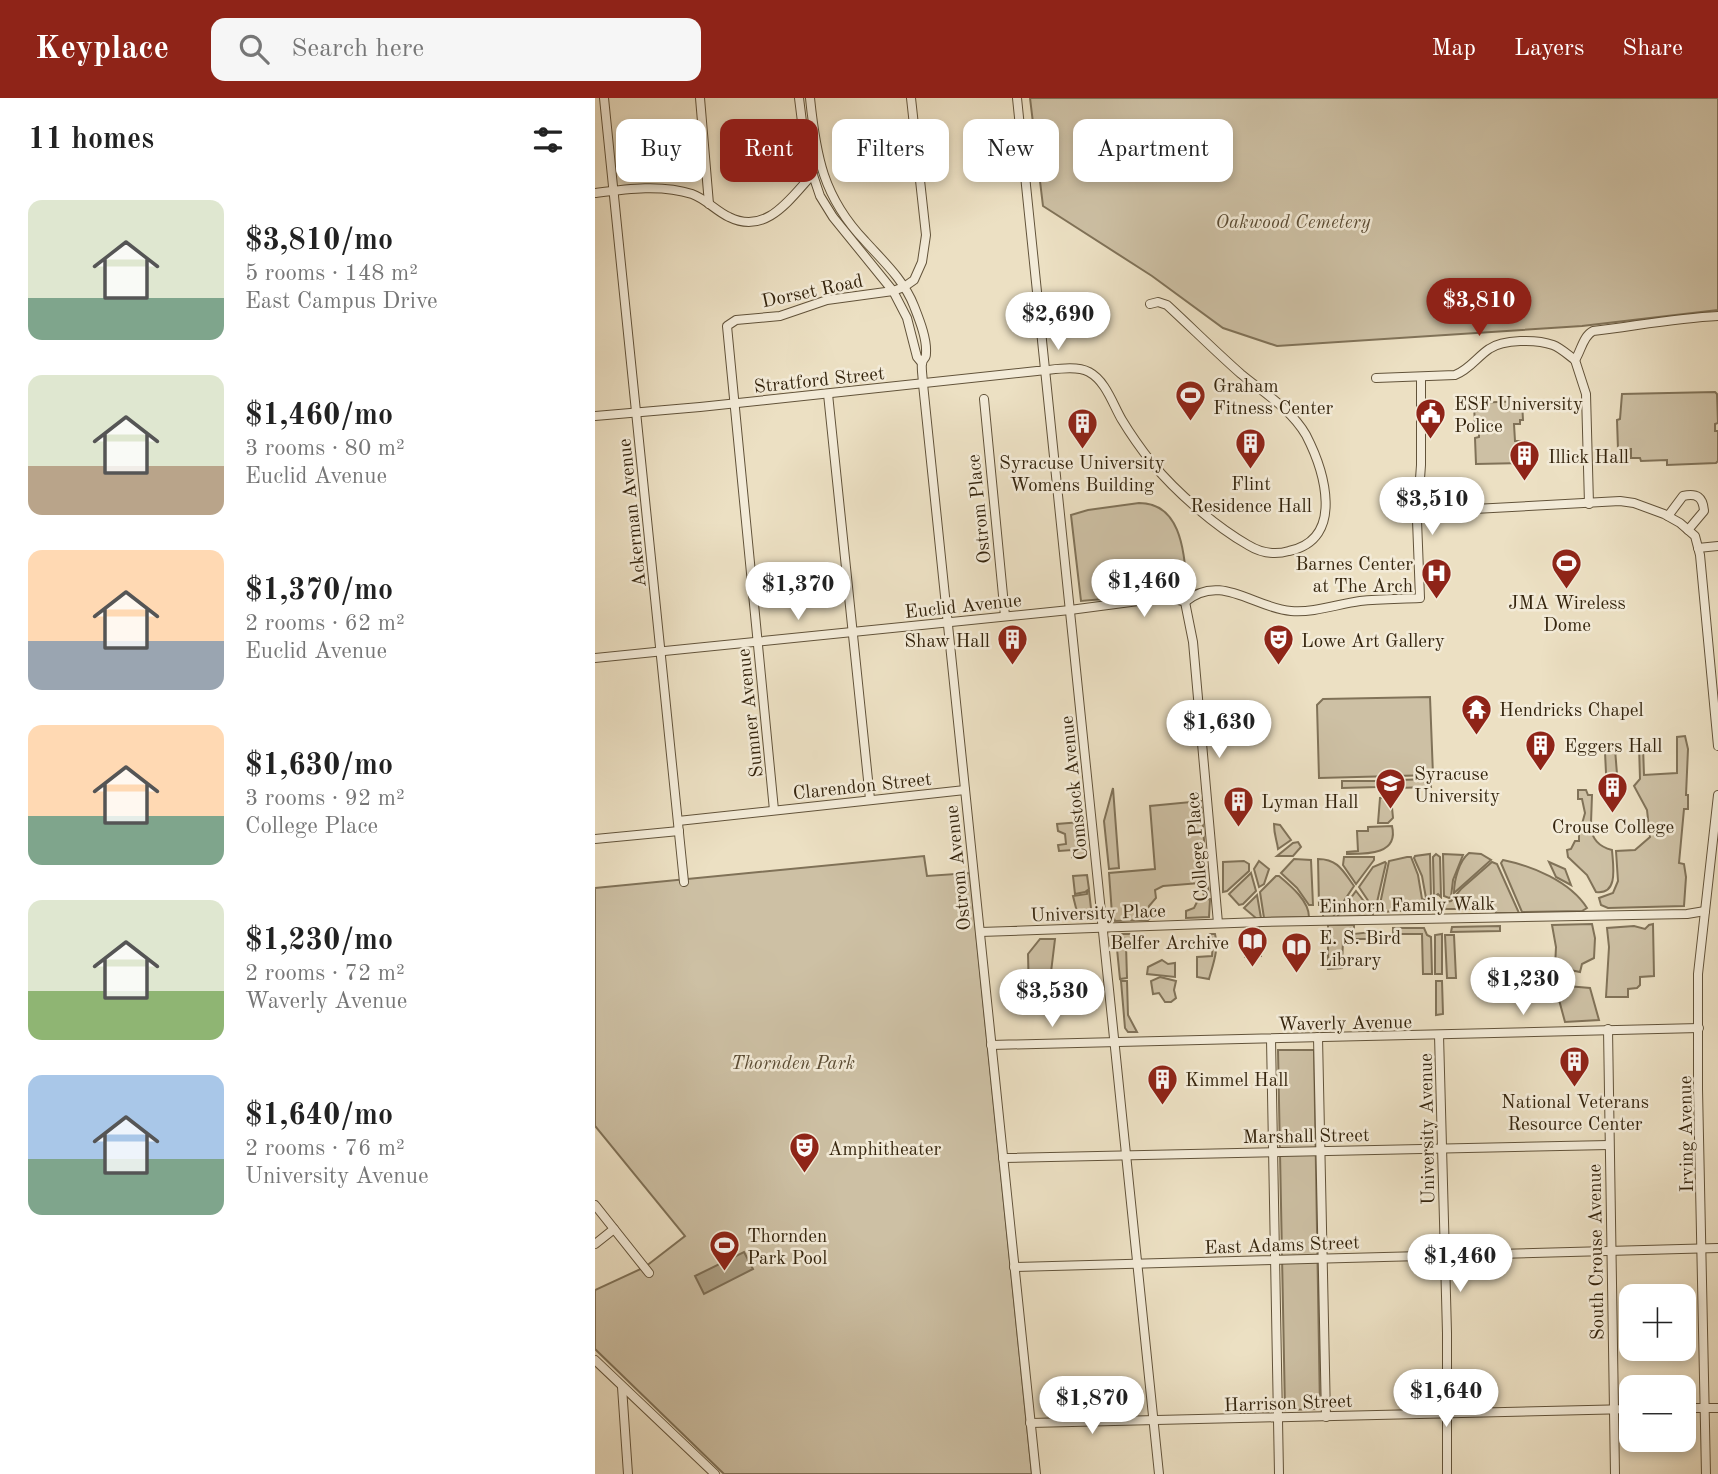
<!DOCTYPE html>
<meta charset="utf-8">
<style>
:root{--surface:#fff;--page:#f6f6f6;--text:#222;--muted:#767676;--accent:#8f2418}
body{margin:0;font-family:"Old Standard TT",serif;background:var(--page);color:var(--text);height:100vh;display:flex;flex-direction:column;font-size:26px;white-space:nowrap}
*{box-sizing:border-box;margin:0}
p{font-size:23px;color:var(--muted)}
.icon{flex:none;width:38px;height:38px;fill:none;stroke:currentColor;stroke-width:2;stroke-linecap:round;stroke-linejoin:round}
.map{position:relative;flex:1;overflow:hidden}
.details{display:flex;flex-direction:column;background:var(--surface);width:595px}
.details>*{flex:none}
.guide{position:absolute;left:21px;top:21px;width:665px;height:63px;display:flex;gap:14px}
.controls{position:absolute;left:1024px;top:1186px;display:grid;gap:14px}
.controls a{display:grid;place-items:center;width:77px;height:77px;border-radius:14px;background:var(--surface);box-shadow:0 4px 10px #0003;font-size:35px}
.price{position:absolute;translate:-50% -60px;padding:0 16px;border-radius:24px;background:#fff;color:#222;font-size:23px;line-height:46px;filter:drop-shadow(0 2px 4px #0008)}
.price::after{content:'';position:absolute;left:50%;top:42px;width:21px;height:16px;margin-left:-10px;background:inherit;clip-path:polygon(0 0,100% 0,50% 100%)}
.price.current{background:var(--accent);color:#fff}
ul{padding:0;list-style:none}
li{display:flex;align-items:center;gap:21px;height:175px;padding:0 28px}
li span{display:grid;place-items:center;flex:none;width:196px;height:140px;border-radius:14px;color:#555}
li>.icon{margin-inline-start:auto}
span .icon{width:84px;height:84px;fill:#fffc;stroke-width:1}
li b{font-size:30px}
h2{display:flex;justify-content:space-between;align-items:center;height:84px;padding:0 28px;font-size:30px}
.tag{padding:0 24px;border-radius:14px;background:var(--surface);box-shadow:0 4px 10px #0003;font-size:24px;line-height:63px}
.tag.current{background:var(--accent);color:#fff}
header{display:flex;align-items:center;gap:42px;box-sizing:border-box;height:98px;padding:0 35px;background:var(--accent);color:#fff}
header strong{font-size:33px}
nav{display:flex;gap:38px;margin-inline-start:auto;font-size:24px}
.search{width:490px;height:63px;background:var(--page);display:flex;align-items:center;gap:18px;box-sizing:border-box;padding:0 24px;border-radius:14px;color:var(--muted);font-size:26px}
main{display:flex;flex:1;min-height:0}
.map>svg:first-child{display:block}
.green{fill:#cdc0a4;stroke:#807258;stroke-width:2}
.water{fill:#ada085;stroke:#7d6e55;stroke-width:2}
.lines{fill:none;stroke-linecap:round;stroke-linejoin:round}
.minor-casing{stroke:#62533a;stroke-width:10}
.minor{stroke:#f3ebd8;stroke-width:8}
.labels{text-anchor:middle;stroke-width:5;stroke-linejoin:round;paint-order:stroke}
.park-label{font-size:19px;font-style:italic;fill:#5a4b33;stroke:#f3ebd8}
.street-label{font-size:19px;fill:#34240d;stroke:#f3ebd8}
.poi-label{font-size:19px;fill:#34240d;stroke:#f3ebd8;text-anchor:start}
</style>
<header>
<strong>Keyplace</strong>
<div class="search"><svg class="icon" aria-label="search" viewBox="0 0 24 24"><circle cx="10" cy="10" r="6"/><path d="M15 15l6 6"/></svg>Search here</div>
<nav><a>Map</a><a>Layers</a><a>Share</a></nav>
</header>
<main>
<section class="details">
<h2>11 homes<svg class="icon" aria-label="filters" viewBox="0 0 24 24"><path d="M4 7h16M4 17h16"/><circle cx="9" cy="7" r="2"/><circle cx="15" cy="17" r="2"/></svg></h2>
<ul>
<li><span style="background:linear-gradient(#dfe7d0 70%,#7fa58c 0)"><svg class="icon" aria-label="home" viewBox="0 0 24 24"><path d="M3 11l9-7 9 7M6 9v11h12V9"/></svg></span><div><b>$3,810/mo</b><p>5 rooms · 148 m²</p><p>East Campus Drive</p></div></li>
<li><span style="background:linear-gradient(#dfe7d0 65%,#b9a48a 0)"><svg class="icon" aria-label="home" viewBox="0 0 24 24"><path d="M3 11l9-7 9 7M6 9v11h12V9"/></svg></span><div><b>$1,460/mo</b><p>3 rooms · 80 m²</p><p>Euclid Avenue</p></div></li>
<li><span style="background:linear-gradient(#ffd9b3 65%,#9aa5b1 0)"><svg class="icon" aria-label="home" viewBox="0 0 24 24"><path d="M3 11l9-7 9 7M6 9v11h12V9"/></svg></span><div><b>$1,370/mo</b><p>2 rooms · 62 m²</p><p>Euclid Avenue</p></div></li>
<li><span style="background:linear-gradient(#ffd9b3 65%,#7fa58c 0)"><svg class="icon" aria-label="home" viewBox="0 0 24 24"><path d="M3 11l9-7 9 7M6 9v11h12V9"/></svg></span><div><b>$1,630/mo</b><p>3 rooms · 92 m²</p><p>College Place</p></div></li>
<li><span style="background:linear-gradient(#dfe7d0 65%,#8fb573 0)"><svg class="icon" aria-label="home" viewBox="0 0 24 24"><path d="M3 11l9-7 9 7M6 9v11h12V9"/></svg></span><div><b>$1,230/mo</b><p>2 rooms · 72 m²</p><p>Waverly Avenue</p></div></li>
<li><span style="background:linear-gradient(#a9c7e8 60%,#7fa58c 0)"><svg class="icon" aria-label="home" viewBox="0 0 24 24"><path d="M3 11l9-7 9 7M6 9v11h12V9"/></svg></span><div><b>$1,640/mo</b><p>2 rooms · 76 m²</p><p>University Avenue</p></div></li>
</ul>
</section>
<div class="map">
<svg width="1123" height="1376" viewBox="0 0 1123 1376">
<rect width="100%" height="100%" fill="#ece0c3"/>
<filter id="stains"><feTurbulence type="fractalNoise" baseFrequency=".00286" numOctaves="4"/><feColorMatrix values="0 0 0 0 .2 0 0 0 0 .09 0 0 0 0 .02 0 0 0 .5 -.17"/></filter>
<radialGradient id="worn" r=".72"><stop offset=".6" stop-color="#630" stop-opacity="0"/><stop offset="1" stop-color="#630" stop-opacity=".3"/></radialGradient>
<g class="green">
<polygon points="435,0 1123,0 1123,212 987,228 682,248 628,230 557,178 448,108"/>
<polygon points="1120,294 1122,296 1123,325 1120,326 1120,333 1123,333 1123,363 1121,365 1072,367 1072,362 1046,363 1045,360 1036,360 1036,351 1023,351 1022,322 1025,321 1027,296"/>
<polygon points="927,303 928,322 925,322 925,326 919,326 920,343 928,343 929,365 881,366 880,340 884,339 884,331 880,330 879,305"/>
<path d="M544 405C587 405 589 456 592 488L550 492V497L543 498 486 503 476 417 493 412Z"/>
<polygon points="835,599 838,677 724,680 722,607 728,601"/>
<polygon points="1090,638 1093,651 1091,697 1093,697 1093,711 1089,711 1084,765 1089,766 1091,779 1089,808 1013,810 1006,807 1004,800 1018,795 1023,783 1021,753 1040,752 1055,739 1052,712 1039,688 1045,681 1044,647 1048,648 1049,677 1082,675 1082,639"/>
<polygon points="1015,650 1020,651 1022,676 1017,680 1011,675 1010,654"/>
<polygon points="835,681 836,689 802,690 804,682"/>
<polygon points="747,683 781,683 783,689 747,690"/>
<polygon points="518,690 524,770 514,771 509,723"/>
<polygon points="983,692 991,692 993,697 997,697 996,725 987,726 990,715 987,701 983,701"/>
<polygon points="796,699 798,720 793,725 783,725 785,700"/>
<polygon points="606,703 612,780 608,776 604,778 613,786 614,797 609,798 605,785 568,788 560,792 561,800 554,808 555,820 553,822 520,823 517,816 514,775 560,771 555,708"/>
<polygon points="486,724 490,757 477,759 477,752 464,753 463,747 471,746 470,736 463,733 462,726"/>
<path d="M679 726 685 727 696 742 683 751C682 742 679 738 679 726Z"/>
<path d="M797 728C804 757 771 756 752 756V754L763 753 762 733H773V729Z"/>
<path d="M996 729C997 742 1005 749 1017 752 1018 767 1024 797 1001 794L992 777 973 759 972 752 976 751 980 743H984V730Z"/>
<polygon points="703,744 706,749 698,758 682,758 698,745"/>
<path d="M874 755 886 756 896 762 859 795C859 782 864 763 874 755Z"/>
<polygon points="835,756 836,799 831,800 827,778 819,760 820,758"/>
<polygon points="841,756 845,759 846,799 843,796 839,799 838,759"/>
<polygon points="848,756 868,757 858,782 856,799 854,800 849,798"/>
<polygon points="329,758 332,778 375,775 437,1376 129,1376 0,1251 0,1192 50,1169 90,1138 0,1028 0,790"/>
<polygon points="749,759 779,759 779,762 761,786 748,767"/>
<polygon points="812,759 816,759 823,777 827,801 835,804 836,811 787,814 784,811 794,763"/>
<polygon points="699,761 716,762 718,807 714,807 702,790 686,775"/>
<path d="M723 761C743 761 748 773 759 788L738 819H728V807H724Z"/>
<path d="M908 762C937 768 975 783 992 810L987 813 927 814 906 765Z"/>
<polygon points="649,763 654,766 654,773 632,793 628,794 628,764"/>
<polygon points="664,763 674,771 669,786 664,789 659,771"/>
<polygon points="790,764 791,765 780,813 764,789 778,769"/>
<polygon points="897,764 902,766 924,815 901,815 901,811 850,811 850,804 856,803 866,791"/>
<polygon points="954,764 970,771 976,787 961,779"/>
<polygon points="656,775 661,793 648,806 644,807 634,796"/>
<polygon points="492,777 494,791 490,794 480,796 478,778"/>
<path d="M681 778H684C696 788 714 803 714 819L669 820 665 794Z"/>
<polygon points="492,793 494,793 497,819 477,821 477,817 482,814 478,798 492,796"/>
<polygon points="761,793 778,815 778,818 742,819"/>
<polygon points="662,797 666,820 662,821 649,810"/>
<polygon points="615,801 614,819 591,820 591,813 599,810 603,802"/>
<polygon points="997,826 1000,840 999,860 987,866 985,874 960,869 961,849 957,827"/>
<polygon points="1058,826 1059,878 1045,879 1045,887 1042,890 1033,891 1033,899 1011,899 1014,849 1012,830 1039,828 1050,831 1054,827"/>
<polygon points="733,827 759,827 759,836 786,833 787,841 748,841 747,870 733,871"/>
<polygon points="651,828 664,828 666,858 650,859 650,857 655,856"/>
<polygon points="905,828 905,833 856,834 857,829"/>
<polygon points="798,830 829,830 832,837 836,839 837,876 828,876 827,836 803,836 802,839 798,839"/>
<polygon points="527,836 540,836 540,846 531,847 532,880 525,881 521,841"/>
<path d="M615 836H620C624 852 618 866 614 881L602 879V859L617 858 618 844Z"/>
<polygon points="847,836 847,876 840,876 840,837"/>
<polygon points="850,837 859,837 861,880 852,880"/>
<polygon points="445,841 460,841 453,899 434,899 433,856"/>
<polygon points="567,862 573,866 580,865 580,879 552,876 553,869"/>
<polygon points="565,879 581,883 579,892 581,900 576,904 570,904 564,895 558,896 556,883"/>
<polygon points="526,883 532,883 533,917 542,934 533,934 530,930"/>
<polygon points="841,883 847,883 848,916 841,917"/>
<polygon points="960,887 995,890 1004,922 970,924"/>
<polygon points="683,952 719,952 725,1311 690,1312"/>
</g>
<polygon class="water" points="149,1154 158,1171 109,1196 100,1178"/>
<g class="lines">
<defs>
<g id="minor">
<polyline points="9,0 89,784"/>
<polyline points="105,0 114,106"/>
<polyline points="204,0 211,56 225,98 238,119 298,193 312,220 322,259 327,265"/>
<path d="M215 0C221 58 228 99 270 143 288 163 309 182 319 208 324 221 332 240 331 255 331 262 329 258 327 265 326 271 328 280 328 286L441 1376"/>
<polyline points="422,0 564,1376"/>
<path d="M0 95C31 91 67 86 97 96 111 101 121 113 134 119 172 138 196 99 218 76"/>
<path d="M980 262C986 253 988 238 998 233 1040 228 1081 220 1123 218"/>
<polyline points="980,262 991,296 994,406"/>
<path d="M781 280 860 277C874 272 882 259 894 251 908 241 942 241 958 247 966 250 973 257 980 262"/>
<polyline points="233,296 275,701"/>
<polyline points="389,301 410,518"/>
<path d="M0 318 105 309 442 273C458 272 480 267 494 274 511 283 518 307 527 322 536 337 546 351 557 365 582 395 620 428 653 447 666 455 680 457 694 453 751 441 729 372 711 337 696 311 669 295 646 276 621 254 597 230 572 207L563 204 555 206"/>
<polyline points="824,411 879,411 1025,403 1039,405 1069,416 1085,425 1100,438 1105,457 1123,648"/>
<path d="M1073 418 1088 398C1102 395 1108 399 1109 413L1093 432"/>
<polyline points="1103,450 1123,448"/>
<path d="M590 504C625 474 659 510 696 513 719 515 743 506 765 503 785 501 805 501 825 500L822 422 826 367V279"/>
<polyline points="590,504 598,544 623,825"/>
<polyline points="0,560 475,512 566,500 574,499 590,504"/>
<polyline points="179,712 132,228 141,222 185,218 232,202 298,193 309,189 319,182 327,164 331,137 316,0"/>
<polyline points="83,723 370,692"/>
<polyline points="0,741 84,733"/>
<polyline points="385,834 667,824 1092,816 1110,813"/>
<polyline points="1013,931 1020,1376"/>
<polyline points="844,937 852,1235 852,1376"/>
<polyline points="723,939 731,1319"/>
<polyline points="676,941 684,1376"/>
<polyline points="396,947 1104,930"/>
<polyline points="408,1060 1014,1047"/>
<polyline points="0,1107 54,1175"/>
<polyline points="0,1146 19,1131"/>
<polyline points="419,1169 1123,1150"/>
<polyline points="0,1262 120,1376"/>
<polyline points="27,1289 33,1376"/>
<polyline points="1088,1310 1123,1310"/>
<polyline points="435,1325 1036,1311"/>
<polyline points="1111,1376 1103,991 1103,876 1123,697"/>
</g>
</defs>
<use href="#minor" class="minor-casing"/>
<use href="#minor" class="minor"/>
</g>
<defs>
<symbol id="stadium-pin" viewBox="-11 -11 22 30"><path d="M0 17L-7.5 6A9.5 9.5 0 1 1 7.5 6Z" fill="#8f2418" stroke="#f3ebd8"/><path d="M0-5a6.5 5 0 1 0 0 10a6.5 5 0 1 0 0-10ZM-3.5-1.8h7v3.6h-7Z" fill="#fff"/></symbol>
<symbol id="civic-pin" viewBox="-11 -11 22 30"><path d="M0 17L-7.5 6A9.5 9.5 0 1 1 7.5 6Z" fill="#8f2418" stroke="#f3ebd8"/><path d="M-.6-6.5H3V-4.5H.6V-3L4-1V1h2V6H-6V1h2V-1L-.6-3ZM-1.2 2.5V6h2.4V2.5Z" fill="#fff"/></symbol>
<symbol id="building-pin" viewBox="-11 -11 22 30"><path d="M0 17L-7.5 6A9.5 9.5 0 1 1 7.5 6Z" fill="#8f2418" stroke="#f3ebd8"/><path d="M-4-6H4V6H1V3H-1V6H-4ZM-2.5-4.3h1.7v1.8h-1.7ZM.8-4.3h1.7v1.8H.8ZM-2.5-1h1.7V.8h-1.7ZM.8-1h1.7V.8H.8Z" fill="#fff"/></symbol>
<symbol id="hospital-pin" viewBox="-11 -11 22 30"><path d="M0 17L-7.5 6A9.5 9.5 0 1 1 7.5 6Z" fill="#8f2418" stroke="#f3ebd8"/><path d="M-5-5h3v3.5h4V-5h3V5h-3V1.5h-4V5h-3Z" fill="#fff"/></symbol>
<symbol id="theatre-pin" viewBox="-11 -11 22 30"><path d="M0 17L-7.5 6A9.5 9.5 0 1 1 7.5 6Z" fill="#8f2418" stroke="#f3ebd8"/><path d="M-5-5.5Q0-4 5-5.5V0Q5 5 0 6Q-5 5-5 0ZM-3.3-2.5H-1v1.5H-3.3ZM1-2.5H3.3v1.5H1ZM-2.8 1Q0 5.5 2.8 1Z" fill="#fff"/></symbol>
<symbol id="temple-pin" viewBox="-11 -11 22 30"><path d="M0 17L-7.5 6A9.5 9.5 0 1 1 7.5 6Z" fill="#8f2418" stroke="#f3ebd8"/><path d="M0-6L5-2H3V0L6.5 2.5H4V6H1.5V3h-3V6H-4V2.5H-6.5L-3 0V-2H-5Z" fill="#fff"/></symbol>
<symbol id="university-pin" viewBox="-11 -11 22 30"><path d="M0 17L-7.5 6A9.5 9.5 0 1 1 7.5 6Z" fill="#8f2418" stroke="#f3ebd8"/><path d="M0-5L7-2L0 1L-7-2ZM-4 1L0 2.5L4 1V4Q0 6-4 4Z" fill="#fff"/></symbol>
<symbol id="library-pin" viewBox="-11 -11 22 30"><path d="M0 17L-7.5 6A9.5 9.5 0 1 1 7.5 6Z" fill="#8f2418" stroke="#f3ebd8"/><path d="M-6-4Q-3-5.5-.7-3.5V5Q-3 3-6 4ZM6-4Q3-5.5 .7-3.5V5Q3 3 6 4Z" fill="#fff"/></symbol>
</defs>
<g fill-rule="evenodd">
<use href="#stadium-pin" x="578" y="280" width="35" height="47"/>
<use href="#civic-pin" x="818" y="298" width="35" height="47"/>
<use href="#building-pin" x="470" y="308" width="35" height="47"/>
<use href="#building-pin" x="638" y="328" width="35" height="47"/>
<use href="#building-pin" x="912" y="340" width="35" height="47"/>
<use href="#stadium-pin" x="954" y="448" width="35" height="47"/>
<use href="#hospital-pin" x="824" y="458" width="35" height="47"/>
<use href="#building-pin" x="400" y="524" width="35" height="47"/>
<use href="#theatre-pin" x="666" y="524" width="35" height="47"/>
<use href="#temple-pin" x="864" y="594" width="35" height="47"/>
<use href="#building-pin" x="928" y="630" width="35" height="47"/>
<use href="#university-pin" x="778" y="668" width="35" height="47"/>
<use href="#building-pin" x="1000" y="672" width="35" height="47"/>
<use href="#building-pin" x="626" y="686" width="35" height="47"/>
<use href="#library-pin" x="640" y="826" width="35" height="47"/>
<use href="#library-pin" x="684" y="832" width="35" height="47"/>
<use href="#building-pin" x="962" y="946" width="35" height="47"/>
<use href="#building-pin" x="550" y="964" width="35" height="47"/>
<use href="#theatre-pin" x="192" y="1032" width="35" height="47"/>
<use href="#stadium-pin" x="112" y="1130" width="35" height="47"/>
</g>
<g class="labels">
<g class="park-label">
<text x="698" y="130">Oakwood Cemetery</text>
<text x="198" y="971">Thornden Park</text>
</g>
<g class="street-label">
<text transform="translate(217 192) rotate(-12)" y="7">Dorset Road</text>
<text transform="translate(224 281) rotate(-6)" y="7">Stratford Street</text>
<text transform="translate(383 411) rotate(-96)" y="7">Ostrom Place</text>
<text transform="translate(36 415) rotate(-96)" y="7">Ackerman Avenue</text>
<text transform="translate(368 507) rotate(-6)" y="7">Euclid Avenue</text>
<text transform="translate(154 615) rotate(-96)" y="7">Sumner Avenue</text>
<text transform="translate(267 687) rotate(-6)" y="7">Clarendon Street</text>
<text transform="translate(478 690) rotate(-96)" y="7">Comstock Avenue</text>
<text transform="translate(601 749) rotate(-95)" y="7">College Place</text>
<text transform="translate(362 770) rotate(-96)" y="7">Ostrom Avenue</text>
<text transform="translate(812 806) rotate(-1)" y="7">Einhorn Family Walk</text>
<text transform="translate(503 814) rotate(-2)" y="7">University Place</text>
<text transform="translate(750 924) rotate(-1)" y="7">Waverly Avenue</text>
<text transform="translate(831 1031) rotate(-91)" y="7">University Avenue</text>
<text transform="translate(1090 1036) rotate(-91)" y="7">Irving Avenue</text>
<text transform="translate(711 1037) rotate(-1)" y="7">Marshall Street</text>
<text transform="translate(687 1146) rotate(-2)" y="7">East Adams Street</text>
<text transform="translate(1000 1154) rotate(-91)" y="7">South Crouse Avenue</text>
<text transform="translate(693 1304) rotate(-2)" y="7">Harrison Street</text>
</g>
<g class="poi-label">
<text x="618" y="294">Graham<tspan x="618" dy="22">Fitness Center</tspan></text>
<text x="859" y="312">ESF University<tspan x="859" dy="22">Police</tspan></text>
<text x="953" y="365">Illick Hall</text>
<text x="487" y="371" text-anchor="middle">Syracuse University<tspan x="487" dy="22">Womens Building</tspan></text>
<text x="656" y="392" text-anchor="middle">Flint<tspan x="656" dy="22">Residence Hall</tspan></text>
<text x="818" y="472" text-anchor="end">Barnes Center<tspan x="818" dy="22">at The Arch</tspan></text>
<text x="972" y="511" text-anchor="middle">JMA Wireless<tspan x="972" dy="22">Dome</tspan></text>
<text x="395" y="549" text-anchor="end">Shaw Hall</text>
<text x="706" y="549">Lowe Art Gallery</text>
<text x="904" y="618">Hendricks Chapel</text>
<text x="969" y="654">Eggers Hall</text>
<text x="819" y="682">Syracuse<tspan x="819" dy="22">University</tspan></text>
<text x="666" y="710">Lyman Hall</text>
<text x="1018" y="735" text-anchor="middle">Crouse College</text>
<text x="724" y="846">E. S. Bird<tspan x="724" dy="22">Library</tspan></text>
<text x="634" y="851" text-anchor="end">Belfer Archive</text>
<text x="590" y="988">Kimmel Hall</text>
<text x="980" y="1010" text-anchor="middle">National Veterans<tspan x="980" dy="22">Resource Center</tspan></text>
<text x="233" y="1057">Amphitheater</text>
<text x="152" y="1144">Thornden<tspan x="152" dy="22">Park Pool</tspan></text>
</g>
</g>
<rect width="100%" height="100%" filter="url(#stains)"/>
<rect width="100%" height="100%" fill="url(#worn)"/>
</svg>
<div class="controls">
<a>+</a>
<a>−</a>
</div>
<b class="price current" style="left:884px;top:240px">$3,810</b>
<b class="price" style="left:463px;top:254px">$2,690</b>
<b class="price" style="left:837px;top:439px">$3,510</b>
<b class="price" style="left:549px;top:521px">$1,460</b>
<b class="price" style="left:203px;top:524px">$1,370</b>
<b class="price" style="left:624px;top:662px">$1,630</b>
<b class="price" style="left:928px;top:919px">$1,230</b>
<b class="price" style="left:457px;top:931px">$3,530</b>
<b class="price" style="left:865px;top:1196px">$1,460</b>
<b class="price" style="left:851px;top:1331px">$1,640</b>
<b class="price" style="left:497px;top:1338px">$1,870</b>
<div class="guide">
<a class="tag">Buy</a>
<a class="tag current">Rent</a>
<a class="tag">Filters</a>
<a class="tag">New</a>
<a class="tag">Apartment</a>
</div>
</div>
</main>
